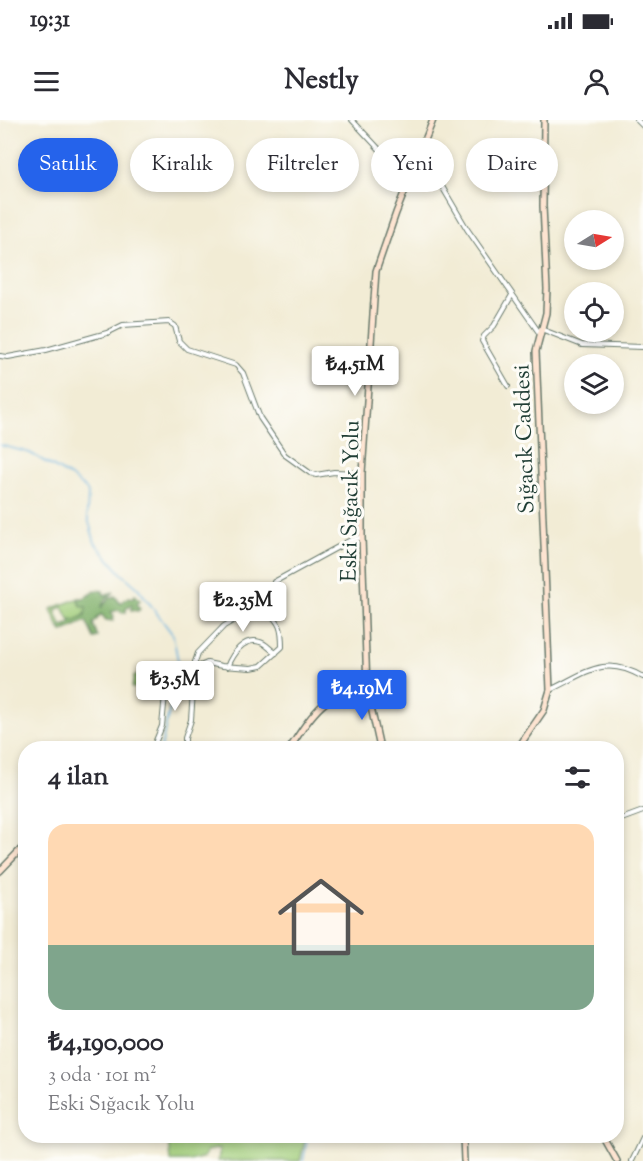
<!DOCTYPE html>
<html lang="tr">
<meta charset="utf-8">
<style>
:root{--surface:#fff;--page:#f2f2f3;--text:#2b2b33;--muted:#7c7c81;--line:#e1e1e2;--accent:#2563eb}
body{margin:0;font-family:"Sorts Mill Goudy",serif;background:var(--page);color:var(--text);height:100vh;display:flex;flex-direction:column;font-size:22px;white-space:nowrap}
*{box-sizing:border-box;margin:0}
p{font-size:20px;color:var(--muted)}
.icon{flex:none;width:33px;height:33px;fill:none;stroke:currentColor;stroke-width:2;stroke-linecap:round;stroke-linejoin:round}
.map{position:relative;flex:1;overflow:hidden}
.sheet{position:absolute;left:18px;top:621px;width:606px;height:402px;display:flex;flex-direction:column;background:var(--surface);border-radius:24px;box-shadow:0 3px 9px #0003}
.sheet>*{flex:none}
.banner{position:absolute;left:18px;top:18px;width:608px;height:54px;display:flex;gap:12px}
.needle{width:39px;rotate:79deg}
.controls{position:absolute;left:564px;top:90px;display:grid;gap:12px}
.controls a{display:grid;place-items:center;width:60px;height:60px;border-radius:50%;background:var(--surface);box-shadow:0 3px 9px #0003;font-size:30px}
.price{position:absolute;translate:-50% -51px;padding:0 14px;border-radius:6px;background:#fff;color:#222;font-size:20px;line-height:39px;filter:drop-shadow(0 2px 3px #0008)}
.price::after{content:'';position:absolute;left:50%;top:36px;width:18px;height:14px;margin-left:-9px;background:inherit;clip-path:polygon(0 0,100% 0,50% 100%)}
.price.on{background:var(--accent);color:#fff}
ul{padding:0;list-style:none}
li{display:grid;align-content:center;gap:12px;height:318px;padding:0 30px}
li+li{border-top:2px solid var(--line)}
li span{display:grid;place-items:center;height:186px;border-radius:18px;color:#555}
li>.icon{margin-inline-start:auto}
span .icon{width:108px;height:108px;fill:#fffc;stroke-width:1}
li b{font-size:26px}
h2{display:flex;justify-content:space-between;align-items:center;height:72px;padding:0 30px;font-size:26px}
.pill{padding:0 21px;border-radius:27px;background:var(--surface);box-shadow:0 3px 9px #0003;font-size:21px;line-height:54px}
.pill.on{background:var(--accent);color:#fff}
.status{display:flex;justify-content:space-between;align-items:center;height:42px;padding:0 30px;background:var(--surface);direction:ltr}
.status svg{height:16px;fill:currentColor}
header{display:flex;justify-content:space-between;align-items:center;height:78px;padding:0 30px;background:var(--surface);font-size:27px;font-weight:800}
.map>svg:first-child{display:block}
.green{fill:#a1cd7a;stroke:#608557;stroke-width:1.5}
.forest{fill:#80b06a;stroke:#50764f;stroke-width:1.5}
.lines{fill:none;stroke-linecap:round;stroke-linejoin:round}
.stream{stroke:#67b1df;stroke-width:1.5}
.street-casing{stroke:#697a6c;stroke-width:6}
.secondary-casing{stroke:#697a6c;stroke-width:8}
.street{stroke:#fff;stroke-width:4}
.secondary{stroke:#fde4d1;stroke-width:5}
.labels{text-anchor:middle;stroke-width:6;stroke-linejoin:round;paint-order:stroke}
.street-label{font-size:22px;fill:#1f3d34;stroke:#fdfcf7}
</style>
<div class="status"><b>19:31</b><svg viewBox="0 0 49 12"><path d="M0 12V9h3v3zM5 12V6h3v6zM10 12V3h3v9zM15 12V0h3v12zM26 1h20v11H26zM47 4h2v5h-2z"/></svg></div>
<header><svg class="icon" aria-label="menu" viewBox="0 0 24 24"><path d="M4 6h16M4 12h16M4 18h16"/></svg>Nestly<svg class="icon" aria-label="person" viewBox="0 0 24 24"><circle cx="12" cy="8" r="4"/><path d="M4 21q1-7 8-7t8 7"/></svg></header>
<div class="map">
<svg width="643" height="1041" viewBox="0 0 643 1041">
<rect width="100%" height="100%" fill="#fdfcf7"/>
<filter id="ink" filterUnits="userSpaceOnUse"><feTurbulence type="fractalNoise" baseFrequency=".0167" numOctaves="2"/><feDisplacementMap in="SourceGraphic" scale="12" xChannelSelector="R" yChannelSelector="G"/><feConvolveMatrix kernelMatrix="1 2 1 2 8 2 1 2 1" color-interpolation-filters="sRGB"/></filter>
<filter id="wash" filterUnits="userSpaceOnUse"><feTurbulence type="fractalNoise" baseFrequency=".008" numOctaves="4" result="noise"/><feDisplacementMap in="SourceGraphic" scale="24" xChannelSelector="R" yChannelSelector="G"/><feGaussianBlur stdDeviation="1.35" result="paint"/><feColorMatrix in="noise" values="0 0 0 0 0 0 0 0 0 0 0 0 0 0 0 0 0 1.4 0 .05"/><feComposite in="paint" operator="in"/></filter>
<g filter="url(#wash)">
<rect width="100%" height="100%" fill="#f2ecd5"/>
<g class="green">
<polygon points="79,478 81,485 87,487 85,495 71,503 63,487 55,490 62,507 59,508 51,489"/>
<polygon points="148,554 156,556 161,565 132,568 134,556"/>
<polygon points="191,1016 275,1016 292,1020 293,1016 306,1016 300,1041 218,1041 220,1028 207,1031 204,1037 189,1041 171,1041 169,1022 171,1018 186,1018"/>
</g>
<polygon class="forest" points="97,470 103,471 104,475 114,472 105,480 101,488 110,478 115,476 120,483 129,477 133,478 135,475 140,480 137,484 140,489 138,491 131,490 132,484 126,488 126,492 122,493 119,490 111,492 114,496 113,501 106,500 101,494 93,504 98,517 94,518 86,501 62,512 60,507 70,503 71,499 76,500 85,495 86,487 82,487 78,482 79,478 84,478"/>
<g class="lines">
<g class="stream">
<polyline points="0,325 30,333 71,357 86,369 88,373 87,395 95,423 121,453 138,468 173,515 179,546 161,628"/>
<polyline points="303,1041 308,1016"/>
</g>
</g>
</g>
<g filter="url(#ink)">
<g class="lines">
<defs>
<g id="street">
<polyline points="352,0 409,61"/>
<polyline points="637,0 643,6"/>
<polyline points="414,50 434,55 437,58 467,109 540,214"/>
<polyline points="541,209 582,225 643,227"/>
<polyline points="0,236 8,237 46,230 107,213 123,205 169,202 175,206 179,221 187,229 236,245 243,253 260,298 285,335 310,353 316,355 334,352 362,353"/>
<polyline points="508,266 482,221 484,216 494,206 512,175"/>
<path d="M227 547C232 534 244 517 260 522 266 523 270 530 276 533"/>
<path d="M195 548 207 543 222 546 251 548 261 546 282 527C282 507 280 504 267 490"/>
<path d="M550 570C586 553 604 534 643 557"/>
<polyline points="153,628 162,606 166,564 165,554"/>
<polyline points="185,628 185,618 191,600 195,542 198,533 224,506 238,498 267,490 274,462 349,421 362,417"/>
<polyline points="616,701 643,691"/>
<polyline points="632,1041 643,1018"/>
</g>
<g id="secondary">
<path d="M290 628C310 597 327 568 367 569"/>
<polyline points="380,628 367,569 362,417 362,353 376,151 396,93 433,0"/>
<polyline points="518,628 544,590 550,570 536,231 546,193 547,169 543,86 544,0"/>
<polyline points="0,751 26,724"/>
<polyline points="463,1016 464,1041"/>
<polyline points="603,1016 617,1041"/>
</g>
</defs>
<use href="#street" class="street-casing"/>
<use href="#secondary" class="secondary-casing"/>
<use href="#street" class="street"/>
<use href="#secondary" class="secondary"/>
</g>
</g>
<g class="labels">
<g class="street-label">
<text transform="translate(523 319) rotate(-92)" y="8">Sığacık Caddesi</text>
<text transform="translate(349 381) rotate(-89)" y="8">Eski Sığacık Yolu</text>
</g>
</g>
</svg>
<div class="controls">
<a><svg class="needle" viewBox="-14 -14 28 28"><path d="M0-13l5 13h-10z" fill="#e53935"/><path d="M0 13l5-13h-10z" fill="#7c7c81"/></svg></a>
<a><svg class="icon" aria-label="locate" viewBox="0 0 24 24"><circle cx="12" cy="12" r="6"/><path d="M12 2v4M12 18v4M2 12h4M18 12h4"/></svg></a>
<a><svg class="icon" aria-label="layers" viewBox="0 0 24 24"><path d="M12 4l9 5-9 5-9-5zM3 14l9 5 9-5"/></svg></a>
</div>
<b class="price" style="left:355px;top:277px">₺4.51M</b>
<b class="price" style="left:243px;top:513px">₺2.35M</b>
<b class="price" style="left:175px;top:592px">₺3.5M</b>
<b class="price on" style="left:362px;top:601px">₺4.19M</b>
<div class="banner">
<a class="pill on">Satılık</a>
<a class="pill">Kiralık</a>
<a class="pill">Filtreler</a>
<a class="pill">Yeni</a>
<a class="pill">Daire</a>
</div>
<section class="sheet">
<h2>4 ilan<svg class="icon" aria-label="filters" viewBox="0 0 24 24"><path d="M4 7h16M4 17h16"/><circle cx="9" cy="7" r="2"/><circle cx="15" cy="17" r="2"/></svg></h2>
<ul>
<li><span style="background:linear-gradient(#ffd9b3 65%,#7fa58c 0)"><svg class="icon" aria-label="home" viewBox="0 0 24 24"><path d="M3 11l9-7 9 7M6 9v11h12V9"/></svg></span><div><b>₺4,190,000</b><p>3 oda · 101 m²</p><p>Eski Sığacık Yolu</p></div></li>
</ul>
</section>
</div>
